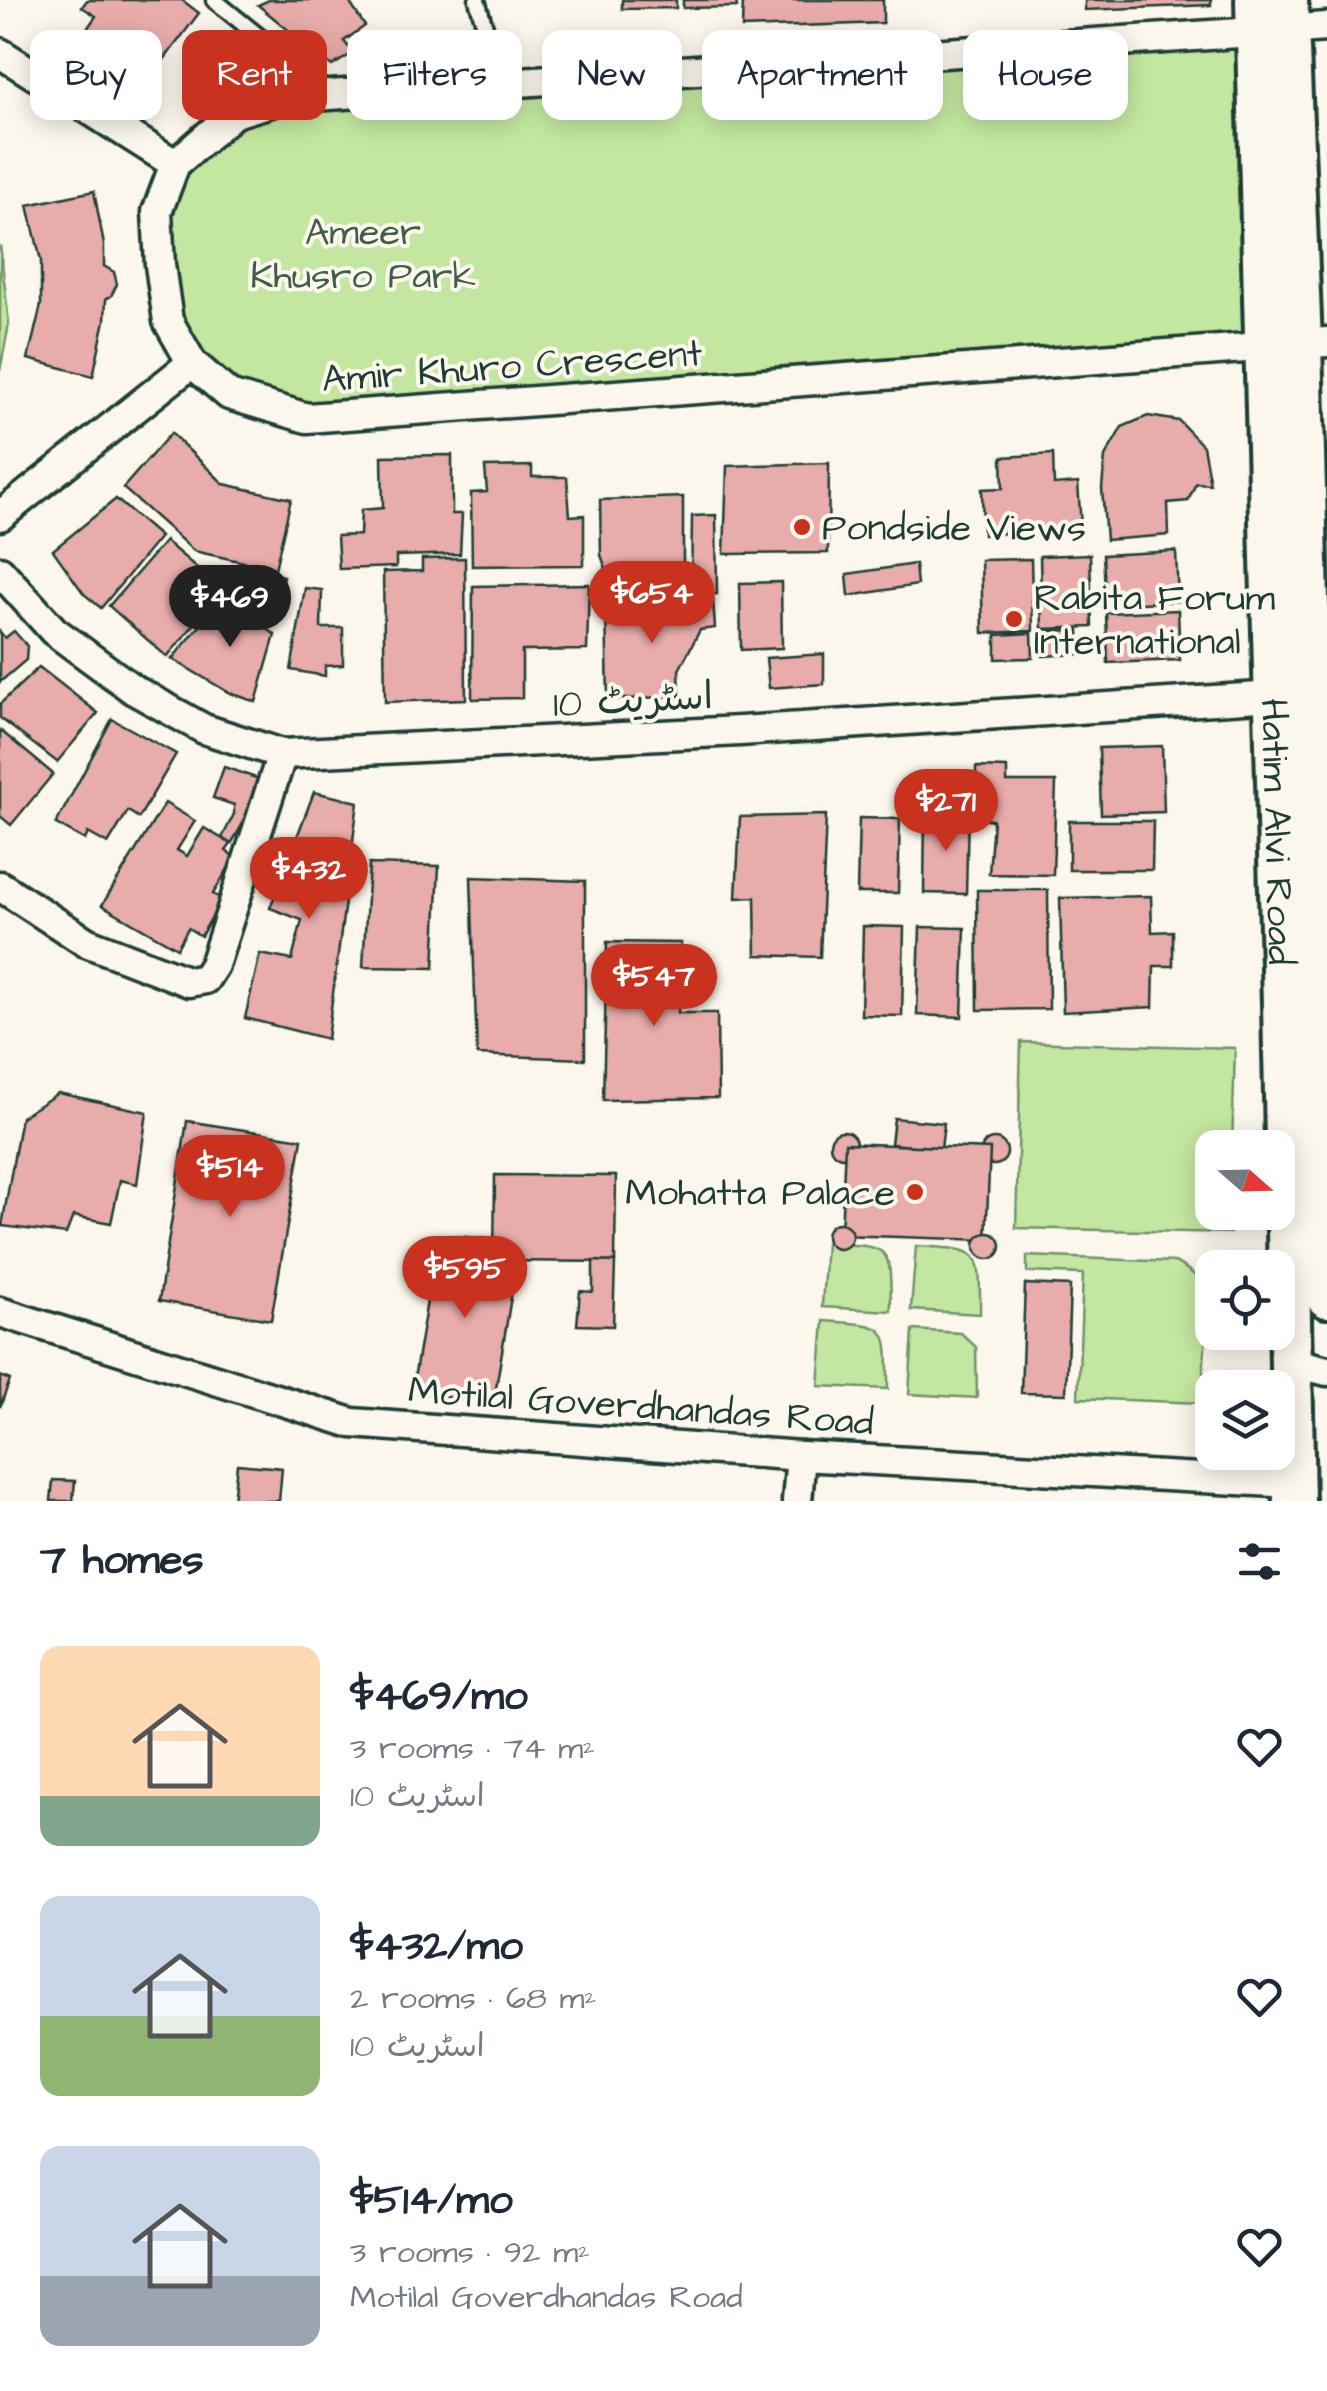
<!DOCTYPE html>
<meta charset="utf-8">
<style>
:root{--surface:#fff;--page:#f2f2f3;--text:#1f2937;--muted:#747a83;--accent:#c8321e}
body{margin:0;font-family:"Architects Daughter","Playpen Sans Arabic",sans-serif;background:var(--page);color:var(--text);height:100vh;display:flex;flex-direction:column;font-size:38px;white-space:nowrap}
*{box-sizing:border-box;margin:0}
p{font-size:32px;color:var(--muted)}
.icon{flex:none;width:55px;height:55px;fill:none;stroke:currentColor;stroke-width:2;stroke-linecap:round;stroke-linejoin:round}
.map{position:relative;height:1501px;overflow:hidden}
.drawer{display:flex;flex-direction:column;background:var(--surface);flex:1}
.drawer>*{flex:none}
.hud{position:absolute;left:30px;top:30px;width:1268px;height:90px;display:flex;gap:20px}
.needle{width:65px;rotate:110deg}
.buttons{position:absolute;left:1195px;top:1130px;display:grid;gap:20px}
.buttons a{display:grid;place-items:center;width:100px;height:100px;border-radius:20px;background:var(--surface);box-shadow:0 5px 25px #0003;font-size:50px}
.price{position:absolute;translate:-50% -85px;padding:0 22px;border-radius:35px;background:var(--accent);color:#fff;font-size:32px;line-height:65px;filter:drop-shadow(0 2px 5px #0008)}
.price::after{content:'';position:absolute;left:50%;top:60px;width:30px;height:22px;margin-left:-15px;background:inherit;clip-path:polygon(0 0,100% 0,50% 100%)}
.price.current{background:#222;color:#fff}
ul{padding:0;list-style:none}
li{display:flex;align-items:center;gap:30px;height:250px;padding:0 40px}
li span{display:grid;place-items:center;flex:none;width:280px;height:200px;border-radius:20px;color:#555}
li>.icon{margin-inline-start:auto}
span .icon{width:120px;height:120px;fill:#fffc;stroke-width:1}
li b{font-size:42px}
h2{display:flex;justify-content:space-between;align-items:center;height:120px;padding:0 40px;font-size:42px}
.chip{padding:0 35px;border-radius:20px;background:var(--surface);box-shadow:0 5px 25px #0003;font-size:35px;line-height:90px}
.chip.current{background:var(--accent);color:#fff}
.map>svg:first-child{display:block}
.green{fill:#c3e7a1;stroke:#71926a;stroke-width:2.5}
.building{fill:#e8adaa;stroke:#1f3d34;stroke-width:2.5}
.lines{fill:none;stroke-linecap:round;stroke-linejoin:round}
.lane-casing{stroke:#1f3d34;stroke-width:21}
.street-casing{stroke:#1f3d34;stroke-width:35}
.secondary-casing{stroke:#1f3d34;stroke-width:48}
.lane{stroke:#fbf7ec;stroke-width:14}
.street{stroke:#fbf7ec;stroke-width:28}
.secondary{stroke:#fbf7ec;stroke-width:40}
.poi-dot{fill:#c8321e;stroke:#fbf7ec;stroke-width:4}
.labels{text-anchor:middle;stroke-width:8;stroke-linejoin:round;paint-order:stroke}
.park-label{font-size:38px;fill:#405f4a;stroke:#fbf7ec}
.street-label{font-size:38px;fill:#1f3d34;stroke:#fbf7ec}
.poi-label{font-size:38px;fill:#1f3d34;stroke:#fbf7ec;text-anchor:start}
</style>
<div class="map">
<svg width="1327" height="1501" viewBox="0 0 1327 1501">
<rect width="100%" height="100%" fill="#fbf7ec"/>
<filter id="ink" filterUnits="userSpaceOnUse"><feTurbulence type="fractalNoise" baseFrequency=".01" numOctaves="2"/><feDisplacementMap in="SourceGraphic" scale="20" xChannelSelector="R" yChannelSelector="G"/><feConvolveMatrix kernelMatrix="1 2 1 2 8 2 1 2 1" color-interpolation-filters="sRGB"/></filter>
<g filter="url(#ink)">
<g class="green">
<polygon points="1258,32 1266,346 307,418 192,363 157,212 180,163 234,113"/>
<polygon points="0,245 9,324 0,371"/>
<polygon points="1021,1042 1235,1048 1232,1147 1212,1148 1212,1212 1230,1213 1230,1233 1016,1228"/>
<path d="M826 1243C893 1247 890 1244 891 1311L822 1307Z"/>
<path d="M916 1246C983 1250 980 1247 980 1314L911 1310Z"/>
<path d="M1027 1256 1175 1262C1184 1267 1195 1273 1201 1282 1212 1302 1202 1377 1201 1403L1078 1398 1083 1274 1027 1272Z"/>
<path d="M824 1321C891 1326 888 1322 888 1389L819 1386Z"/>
<polygon points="913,1330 961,1333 976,1347 977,1398 909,1394"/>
</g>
<g class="building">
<polygon points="87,0 182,0 199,13 148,81 118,60 111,70 75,46 96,16 82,7"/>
<polygon points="269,0 348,0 365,26 344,41 353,53 332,66 258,5"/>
<polygon points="622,0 676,0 676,8 622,9"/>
<polygon points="683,0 736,0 737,7 683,8"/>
<polygon points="743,0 883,0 883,23 742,28"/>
<polygon points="1085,0 1211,0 1211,5 1085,10"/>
<polygon points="94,191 104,245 104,266 114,272 117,284 111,296 106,299 105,320 93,376 28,359 41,305 41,261 28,205"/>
<polygon points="1148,416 1179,421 1203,446 1210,484 1196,483 1188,501 1168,503 1169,535 1106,540 1102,488 1105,457 1122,427"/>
<polygon points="171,433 224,484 291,499 275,569 194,551 123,488"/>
<polygon points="1053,454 1054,485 1078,483 1081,527 983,535 982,489 1003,488 1002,457"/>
<polygon points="452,455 452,514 462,514 460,554 396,556 396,567 339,569 337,536 360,535 361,510 383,508 382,456"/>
<polygon points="829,463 828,553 724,554 727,466"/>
<polygon points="532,466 532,477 567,477 570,516 584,515 584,565 472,566 471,493 487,492 485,467"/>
<polygon points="683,497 683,575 663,576 663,594 617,599 601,555 600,500"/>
<polygon points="116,499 160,537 101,608 84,594 53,550"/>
<polygon points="716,515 717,594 691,595 692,516"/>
<polygon points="165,541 223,590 167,657 109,606"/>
<polygon points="1176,551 1178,601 1106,605 1103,555"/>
<polygon points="1090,554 1092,627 1042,629 1040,556"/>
<polygon points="465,558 466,699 385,702 383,572 422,571 422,559"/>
<polygon points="1031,559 1033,631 983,633 981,560"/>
<polygon points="915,564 917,585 849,596 847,574"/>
<polygon points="262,572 283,576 274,614 254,610"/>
<polygon points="781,582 782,648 741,650 740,583"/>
<polygon points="589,584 587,650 522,651 522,698 472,699 473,586"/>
<polygon points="305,588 322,590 321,628 343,628 343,665 325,666 325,676 291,670"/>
<polygon points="227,594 275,635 256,702 228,692 172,659"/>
<polygon points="713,599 715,628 700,630 679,670 680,696 608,700 606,606"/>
<polygon points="1178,610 1180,660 1108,663 1106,613"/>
<polygon points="1079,630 1080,654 1043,656 1042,631"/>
<polygon points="14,631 27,646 26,660 0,682 0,632 5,638"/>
<polygon points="1032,633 1033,658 996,659 996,635"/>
<polygon points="824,654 824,684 769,688 766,658"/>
<polygon points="39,667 98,713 57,762 0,718 0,704"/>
<polygon points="112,719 176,754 139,818 128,811 108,844 88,833 85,840 56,824"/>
<polygon points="0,730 53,774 11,825 0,816"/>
<polygon points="1162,746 1164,812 1101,814 1099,748"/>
<polygon points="224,767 262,780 251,810 231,844 222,838 234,814 234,805 213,798"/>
<polygon points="976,767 1007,768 1007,782 1056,782 1053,875 989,874 993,820 976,819"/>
<polygon points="314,792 358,802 327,1039 245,1018 260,954 292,960 302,920 270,908"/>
<polygon points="165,803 195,821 177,850 187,856 204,828 231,844 226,851 235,857 213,894 222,899 201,936 188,928 177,948 102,905"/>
<polygon points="925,814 968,814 966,894 924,893"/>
<polygon points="826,815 820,957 756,955 755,897 736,898 740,817"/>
<polygon points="859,818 900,819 898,893 857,893"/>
<polygon points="1069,821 1153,821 1152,870 1069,870"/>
<polygon points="369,864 439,866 434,968 363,967"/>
<polygon points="471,877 585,881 585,1059 477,1055"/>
<polygon points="977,890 1048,890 1049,1009 978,1010"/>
<polygon points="1151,896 1152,932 1173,931 1173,966 1154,966 1153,1007 1063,1012 1060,898"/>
<polygon points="863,926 904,927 902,1016 861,1015"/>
<polygon points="920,927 965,928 962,1017 917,1015"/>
<polygon points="607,942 681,943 678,1013 717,1013 718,1098 603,1100"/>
<polygon points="58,1093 147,1112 137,1184 120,1180 111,1223 73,1216 66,1234 2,1226 21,1117"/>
<polygon points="894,1118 944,1123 941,1149 891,1144"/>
<polygon points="187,1121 302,1139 271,1320 159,1301"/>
<circle cx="843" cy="1144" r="13"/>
<circle cx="994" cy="1152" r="13"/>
<polygon points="845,1143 990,1149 986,1240 841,1235"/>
<polygon points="495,1175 616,1176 615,1262 494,1261"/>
<circle cx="839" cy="1236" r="13"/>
<circle cx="988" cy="1246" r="13"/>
<polygon points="438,1235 495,1239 494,1261 517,1261 493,1406 412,1391"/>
<polygon points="593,1261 615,1262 613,1326 577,1325 580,1291 593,1292"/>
<polygon points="1025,1284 1070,1286 1066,1394 1021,1393"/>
<polygon points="0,1376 10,1380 0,1407"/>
<polygon points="237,1464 282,1468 279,1501 233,1501"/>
<polygon points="53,1480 75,1481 73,1501 51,1501"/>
</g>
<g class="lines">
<defs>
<g id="lane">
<polyline points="214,0 330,94"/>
<polyline points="477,0 502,84"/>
</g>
<g id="street">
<polyline points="1327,27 285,98 234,113 175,164 157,212 160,265 168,321 192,363 229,395 307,418 1327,342"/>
<polyline points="0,53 175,164"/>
<polyline points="0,516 192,363"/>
<polyline points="0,571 54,631 134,690 204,729 282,754 740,731 1275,696 1290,690"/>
<polyline points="0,886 86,942 189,982 205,979 214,965 282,754"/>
<polyline points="0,1312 352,1423 801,1456 1293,1483"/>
<polyline points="1292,1362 1327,1371"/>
<polyline points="797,1501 801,1456"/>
</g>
<g id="secondary">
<path id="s1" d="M1256 0 1283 1004 1294 1501"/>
<polyline points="1287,0 1301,343 1327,1297"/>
</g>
</defs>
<use href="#lane" class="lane-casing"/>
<use href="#street" class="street-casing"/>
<use href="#secondary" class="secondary-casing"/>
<use href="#lane" class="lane"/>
<use href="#street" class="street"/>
<use href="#secondary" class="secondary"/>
</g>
</g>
<g class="poi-dot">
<circle cx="802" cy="527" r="10"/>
<circle cx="1014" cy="619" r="10"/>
<circle cx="915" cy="1192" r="10"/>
</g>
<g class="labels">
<g class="park-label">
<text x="363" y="244">Ameer<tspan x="363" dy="44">Khusro Park</tspan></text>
</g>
<g class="street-label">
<text transform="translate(512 365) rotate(-4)" y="13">Amir Khuro Crescent</text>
<text transform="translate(633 699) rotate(-3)" y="13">اسٹریٹ 10</text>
<text dy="13" stroke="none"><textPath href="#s1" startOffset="832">Hatim Alvi Road</textPath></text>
<text transform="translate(641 1405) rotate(4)" y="13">Motilal Goverdhandas Road</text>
</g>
<g class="poi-label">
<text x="822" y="540">Pondside Views</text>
<text x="1034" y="610">Rabita Forum<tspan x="1034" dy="44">International</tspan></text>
<text x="895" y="1205" text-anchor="end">Mohatta Palace</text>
</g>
</g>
</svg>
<div class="buttons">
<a><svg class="needle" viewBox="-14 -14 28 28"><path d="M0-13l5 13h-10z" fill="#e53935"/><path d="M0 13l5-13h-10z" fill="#747a83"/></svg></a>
<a><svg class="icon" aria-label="locate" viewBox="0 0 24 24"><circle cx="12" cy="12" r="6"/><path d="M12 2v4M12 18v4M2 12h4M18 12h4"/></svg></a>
<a><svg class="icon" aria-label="layers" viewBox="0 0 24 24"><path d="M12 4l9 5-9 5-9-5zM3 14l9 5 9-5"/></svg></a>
</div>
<b class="price" style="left:652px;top:646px">$654</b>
<b class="price current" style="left:230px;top:650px">$469</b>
<b class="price" style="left:946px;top:854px">$271</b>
<b class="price" style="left:309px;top:922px">$432</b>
<b class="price" style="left:654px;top:1029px">$547</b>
<b class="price" style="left:230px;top:1220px">$514</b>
<b class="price" style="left:465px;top:1321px">$595</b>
<div class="hud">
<a class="chip">Buy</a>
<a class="chip current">Rent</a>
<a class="chip">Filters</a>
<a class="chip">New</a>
<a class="chip">Apartment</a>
<a class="chip">House</a>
</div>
</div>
<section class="drawer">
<h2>7 homes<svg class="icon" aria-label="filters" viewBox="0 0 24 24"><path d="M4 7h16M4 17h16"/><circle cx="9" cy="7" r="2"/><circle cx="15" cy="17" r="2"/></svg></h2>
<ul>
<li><span style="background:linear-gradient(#ffd9b3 75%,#7fa58c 0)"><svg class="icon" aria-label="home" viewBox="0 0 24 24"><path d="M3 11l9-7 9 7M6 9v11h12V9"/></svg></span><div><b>$469/mo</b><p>3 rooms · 74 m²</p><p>اسٹریٹ 10</p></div><svg class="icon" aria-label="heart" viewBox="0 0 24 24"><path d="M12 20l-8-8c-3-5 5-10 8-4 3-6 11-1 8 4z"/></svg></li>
<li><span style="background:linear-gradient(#c9d6e8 60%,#8fb573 0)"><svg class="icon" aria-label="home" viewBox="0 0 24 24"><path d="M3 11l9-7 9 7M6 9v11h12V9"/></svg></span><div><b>$432/mo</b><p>2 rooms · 68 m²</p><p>اسٹریٹ 10</p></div><svg class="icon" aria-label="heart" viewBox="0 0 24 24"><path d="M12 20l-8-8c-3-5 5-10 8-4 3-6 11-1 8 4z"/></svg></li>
<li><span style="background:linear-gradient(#c9d6e8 65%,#9aa5b1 0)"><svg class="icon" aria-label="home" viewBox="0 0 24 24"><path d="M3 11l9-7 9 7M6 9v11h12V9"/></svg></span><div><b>$514/mo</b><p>3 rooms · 92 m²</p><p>Motilal Goverdhandas Road</p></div><svg class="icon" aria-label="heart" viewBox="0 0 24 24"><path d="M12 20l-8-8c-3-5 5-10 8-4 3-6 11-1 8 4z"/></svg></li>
</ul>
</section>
